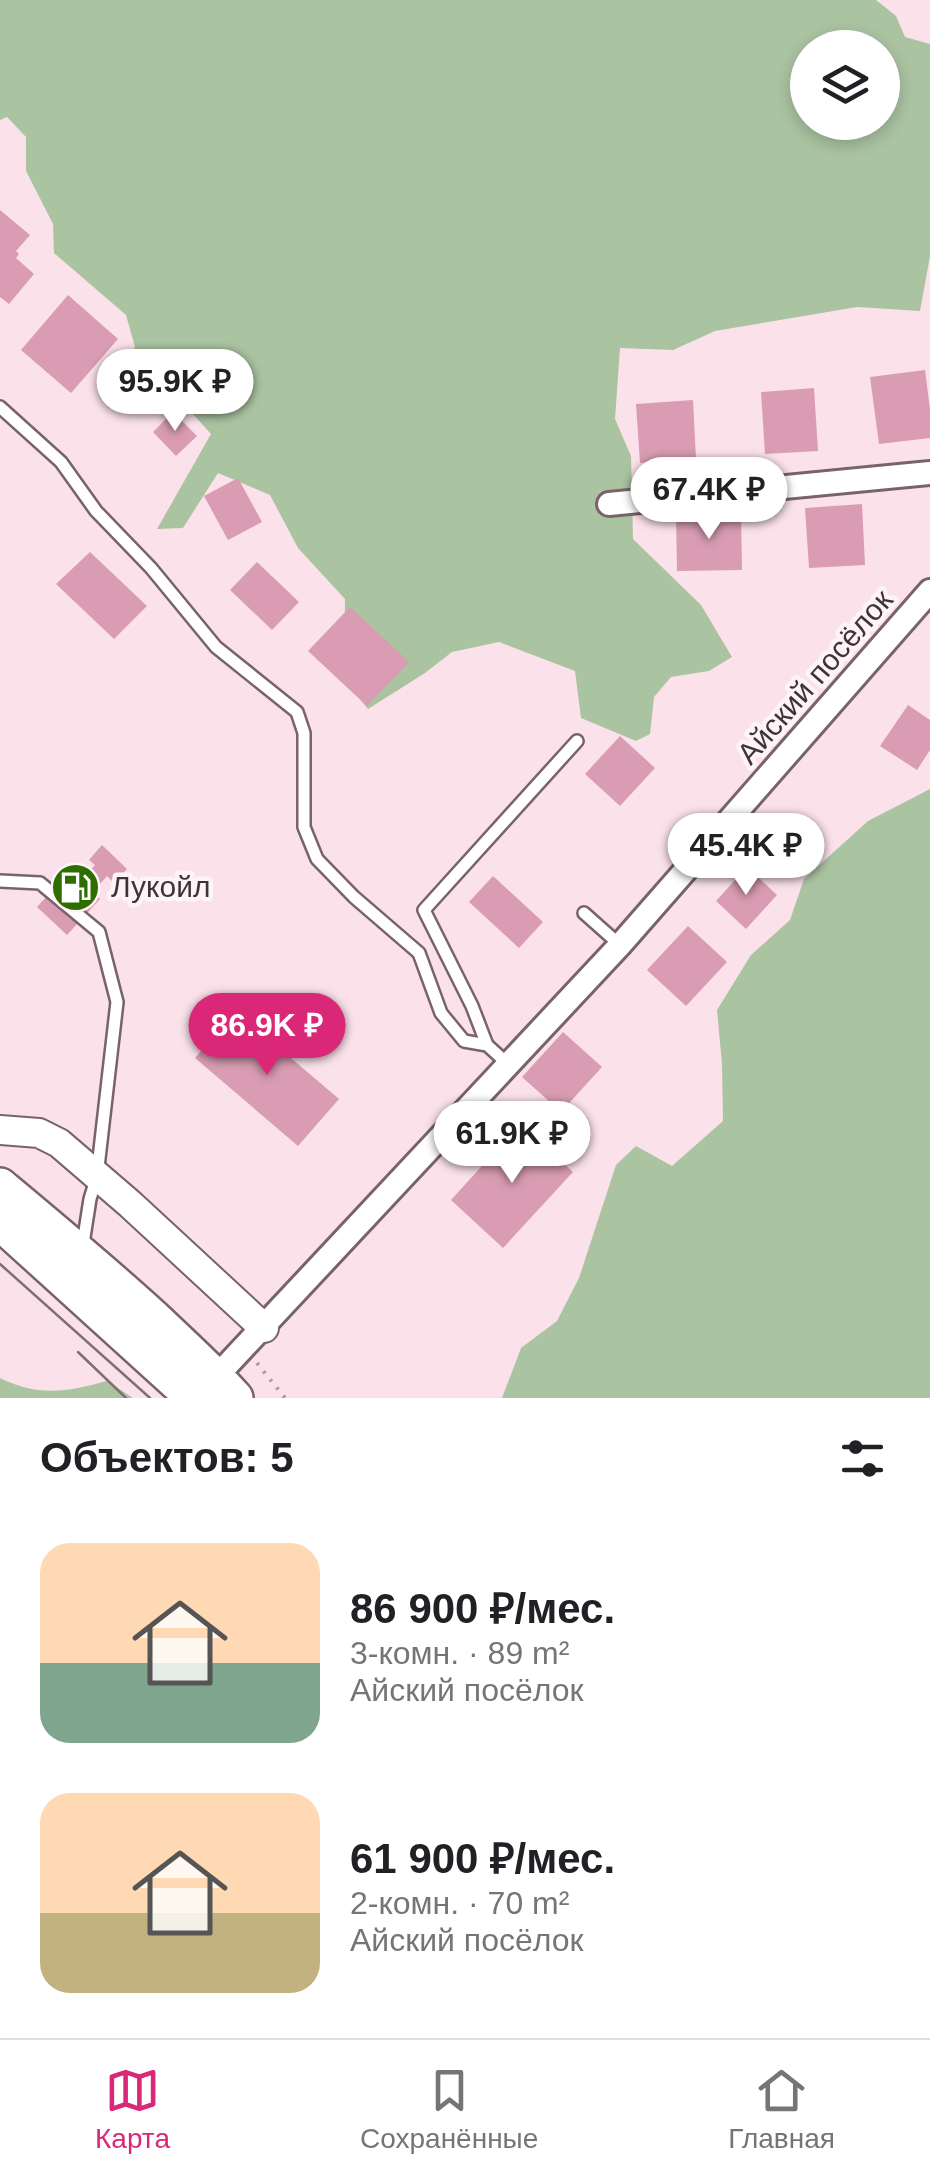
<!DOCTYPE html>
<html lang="ru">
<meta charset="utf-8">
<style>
:root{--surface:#fff;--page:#f6f6f6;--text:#202124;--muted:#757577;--line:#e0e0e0;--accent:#db2777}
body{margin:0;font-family:Arial,sans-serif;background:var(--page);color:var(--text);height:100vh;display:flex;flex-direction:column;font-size:38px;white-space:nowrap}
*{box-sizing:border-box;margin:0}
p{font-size:32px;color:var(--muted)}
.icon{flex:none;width:55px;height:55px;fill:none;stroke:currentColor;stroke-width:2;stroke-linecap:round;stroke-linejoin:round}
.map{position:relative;height:1398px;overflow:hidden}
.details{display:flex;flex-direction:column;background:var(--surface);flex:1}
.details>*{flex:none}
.buttons{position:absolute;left:790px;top:30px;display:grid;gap:20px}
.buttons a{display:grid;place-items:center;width:110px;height:110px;border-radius:50%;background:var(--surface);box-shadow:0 5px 15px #0003;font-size:50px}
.price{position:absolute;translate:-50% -85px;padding:0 22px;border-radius:35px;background:#fff;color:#222;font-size:32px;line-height:65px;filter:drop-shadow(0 2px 5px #0008)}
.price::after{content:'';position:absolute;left:50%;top:60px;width:30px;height:22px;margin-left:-15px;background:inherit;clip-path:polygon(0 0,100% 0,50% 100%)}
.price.selected{background:var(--accent);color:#fff}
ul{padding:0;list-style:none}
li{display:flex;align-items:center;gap:30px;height:250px;padding:0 40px}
li span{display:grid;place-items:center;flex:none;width:280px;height:200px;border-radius:30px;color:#555}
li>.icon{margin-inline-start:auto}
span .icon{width:120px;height:120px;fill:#fffc;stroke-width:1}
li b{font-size:42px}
h2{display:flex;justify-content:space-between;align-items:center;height:120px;padding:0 40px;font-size:42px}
.tabs{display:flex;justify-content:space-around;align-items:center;height:140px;border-top:2px solid var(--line);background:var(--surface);font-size:28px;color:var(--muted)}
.tabs a{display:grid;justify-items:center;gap:5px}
.tabs .selected{color:var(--accent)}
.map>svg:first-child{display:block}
.green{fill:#aac3a1;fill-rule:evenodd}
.building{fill:#d99cb2}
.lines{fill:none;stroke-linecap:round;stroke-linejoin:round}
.service-casing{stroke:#78636a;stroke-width:16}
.minor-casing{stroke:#78636a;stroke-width:28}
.tertiary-casing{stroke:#78636a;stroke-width:32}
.primary-casing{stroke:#78636a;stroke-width:40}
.path{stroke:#ac999f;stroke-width:4;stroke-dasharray:2.5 8;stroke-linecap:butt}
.service{stroke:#fff;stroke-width:11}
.minor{stroke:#fff;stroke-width:22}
.tertiary{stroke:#fff;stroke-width:28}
.primary{stroke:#fff;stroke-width:35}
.tram{stroke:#7e6f74;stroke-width:2.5}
.labels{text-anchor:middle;stroke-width:9;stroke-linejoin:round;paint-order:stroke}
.street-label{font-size:30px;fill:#3e3437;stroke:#fef4f7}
.poi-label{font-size:30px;fill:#3e3437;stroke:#fef4f7;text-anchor:start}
</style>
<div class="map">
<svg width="930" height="1398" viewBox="0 0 930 1398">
<rect width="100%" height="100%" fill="#fbe2ea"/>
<g class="green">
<path d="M0 0H876L896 16 905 37 930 44V256L920 311 857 307 715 331 673 350 620 348 615 419 631 456 633 539 701 605 732 657 709 671 671 677 654 697 650 734 636 741 581 718 575 671 499 642 452 652 425 673 368 709 344 680 345 599 298 548 270 495 218 473 183 528 157 529 211 434 161 379 113 404 115 380 135 347 126 315 54 253 53 224 26 171V137L7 117 0 120ZM808 48H882V122H808Z"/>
<polygon points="930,789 930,1398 502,1398 521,1348 557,1321 579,1278 616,1165 636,1146 672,1166 723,1121 722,1064 717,1010 751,955 790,920 804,879 868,821"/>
<path d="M0 1378C38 1397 67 1392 107 1381L133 1398H0Z"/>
</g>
<g class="building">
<polygon points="0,210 30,235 16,251 19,254 16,258 34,274 9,304 0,297"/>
<polygon points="68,295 118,339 71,393 21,350"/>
<polygon points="925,370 930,410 930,438 879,444 870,377"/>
<polygon points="814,388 818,451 765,454 761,392"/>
<polygon points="693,400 696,459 640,463 636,404"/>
<polygon points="173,412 197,436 176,456 153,432"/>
<polygon points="238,478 262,522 228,540 204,496"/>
<polygon points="862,504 865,565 809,568 805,508"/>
<polygon points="741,513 742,570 677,571 676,514"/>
<polygon points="90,552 147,606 114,639 56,584"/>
<polygon points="257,562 299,602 272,630 230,590"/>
<polygon points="350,607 409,662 367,706 308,651"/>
<polygon points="908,705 930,720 930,750 917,770 880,746"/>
<polygon points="620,736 655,768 620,806 585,774"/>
<polygon points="102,845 127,869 114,883 107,876 93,892 100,899 67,935 37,907 70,871 80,881 95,865 89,860"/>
<polygon points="747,867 777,895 746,929 716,901"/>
<polygon points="493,876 543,922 519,948 469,902"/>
<polygon points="688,926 727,962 686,1006 647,970"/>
<polygon points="236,1011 339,1099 298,1146 195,1058"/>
<polygon points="563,1032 602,1067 561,1112 522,1077"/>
<polygon points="520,1124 573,1172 503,1248 451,1200"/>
</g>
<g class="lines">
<defs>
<g id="service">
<polyline points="0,407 61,462 96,511 151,568 216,647 297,712 304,733 304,827 317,859 354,897 419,953 441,1013 464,1041 487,1045 508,1064"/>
<polyline points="0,881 40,883 99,932 117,1002 97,1176 90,1199 82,1250"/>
<polyline points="584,913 620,945"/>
<polyline points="487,1045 472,1006 424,910 577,741"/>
</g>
<g id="minor">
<polyline points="609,504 930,473"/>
<polyline points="216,1377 620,945 930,591"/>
</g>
<polyline id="tertiary" points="0,1130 39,1133 59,1143 130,1204 264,1328"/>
<g id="primary">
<path d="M0 1186C54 1231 107 1275 158 1322 184 1347 211 1371 235 1398"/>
<polyline points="0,1222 194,1398"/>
</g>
</defs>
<use href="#service" class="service-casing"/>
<use href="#minor" class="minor-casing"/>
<use href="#tertiary" class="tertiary-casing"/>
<use href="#primary" class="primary-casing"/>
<polyline class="path" points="257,1363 285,1398"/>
<use href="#service" class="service"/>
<use href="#minor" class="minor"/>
<use href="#tertiary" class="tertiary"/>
<use href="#primary" class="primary"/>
<g class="tram">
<polyline points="0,1264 150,1398"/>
<polyline points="78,1352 126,1398"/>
</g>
</g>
<defs>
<symbol id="fuel-disc" viewBox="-11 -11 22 22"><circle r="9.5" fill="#2e6d00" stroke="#fef4f7"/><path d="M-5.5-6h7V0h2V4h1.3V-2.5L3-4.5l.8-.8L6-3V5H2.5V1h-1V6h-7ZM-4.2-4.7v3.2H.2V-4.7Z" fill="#fff"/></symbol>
</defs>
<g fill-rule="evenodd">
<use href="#fuel-disc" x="48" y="860" width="55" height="55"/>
</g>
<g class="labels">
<g class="street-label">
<text transform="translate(815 677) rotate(-49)" y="10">Айский посёлок</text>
</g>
<g class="poi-label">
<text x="111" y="897">Лукойл</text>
</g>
</g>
</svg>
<div class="buttons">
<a><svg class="icon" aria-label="layers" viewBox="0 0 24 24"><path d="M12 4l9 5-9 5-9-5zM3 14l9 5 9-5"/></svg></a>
</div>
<b class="price" style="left:175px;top:434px">95.9K ₽</b>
<b class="price" style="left:709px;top:542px">67.4K ₽</b>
<b class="price" style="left:746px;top:898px">45.4K ₽</b>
<b class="price selected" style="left:267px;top:1078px">86.9K ₽</b>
<b class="price" style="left:512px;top:1186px">61.9K ₽</b>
</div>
<section class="details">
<h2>Объектов: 5<svg class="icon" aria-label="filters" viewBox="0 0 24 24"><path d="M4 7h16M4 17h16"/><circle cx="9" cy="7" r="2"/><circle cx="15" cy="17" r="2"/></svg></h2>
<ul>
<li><span style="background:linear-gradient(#ffd9b3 60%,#7fa58c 0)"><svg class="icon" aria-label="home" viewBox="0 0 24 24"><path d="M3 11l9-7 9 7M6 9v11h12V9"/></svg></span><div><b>86 900 ₽/мес.</b><p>3-комн. · 89 m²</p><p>Айский посёлок</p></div></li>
<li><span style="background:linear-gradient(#ffd9b3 60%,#c2b280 0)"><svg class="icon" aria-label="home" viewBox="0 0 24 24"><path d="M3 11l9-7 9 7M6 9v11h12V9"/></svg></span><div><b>61 900 ₽/мес.</b><p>2-комн. · 70 m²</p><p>Айский посёлок</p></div></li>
</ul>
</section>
<nav class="tabs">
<a class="selected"><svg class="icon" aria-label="map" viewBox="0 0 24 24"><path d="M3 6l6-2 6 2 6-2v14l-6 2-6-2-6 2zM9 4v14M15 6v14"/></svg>Карта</a>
<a><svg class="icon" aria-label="saved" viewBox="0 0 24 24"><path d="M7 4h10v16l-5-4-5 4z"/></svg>Сохранённые</a>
<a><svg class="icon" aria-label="home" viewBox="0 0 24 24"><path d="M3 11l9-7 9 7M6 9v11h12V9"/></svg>Главная</a>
</nav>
